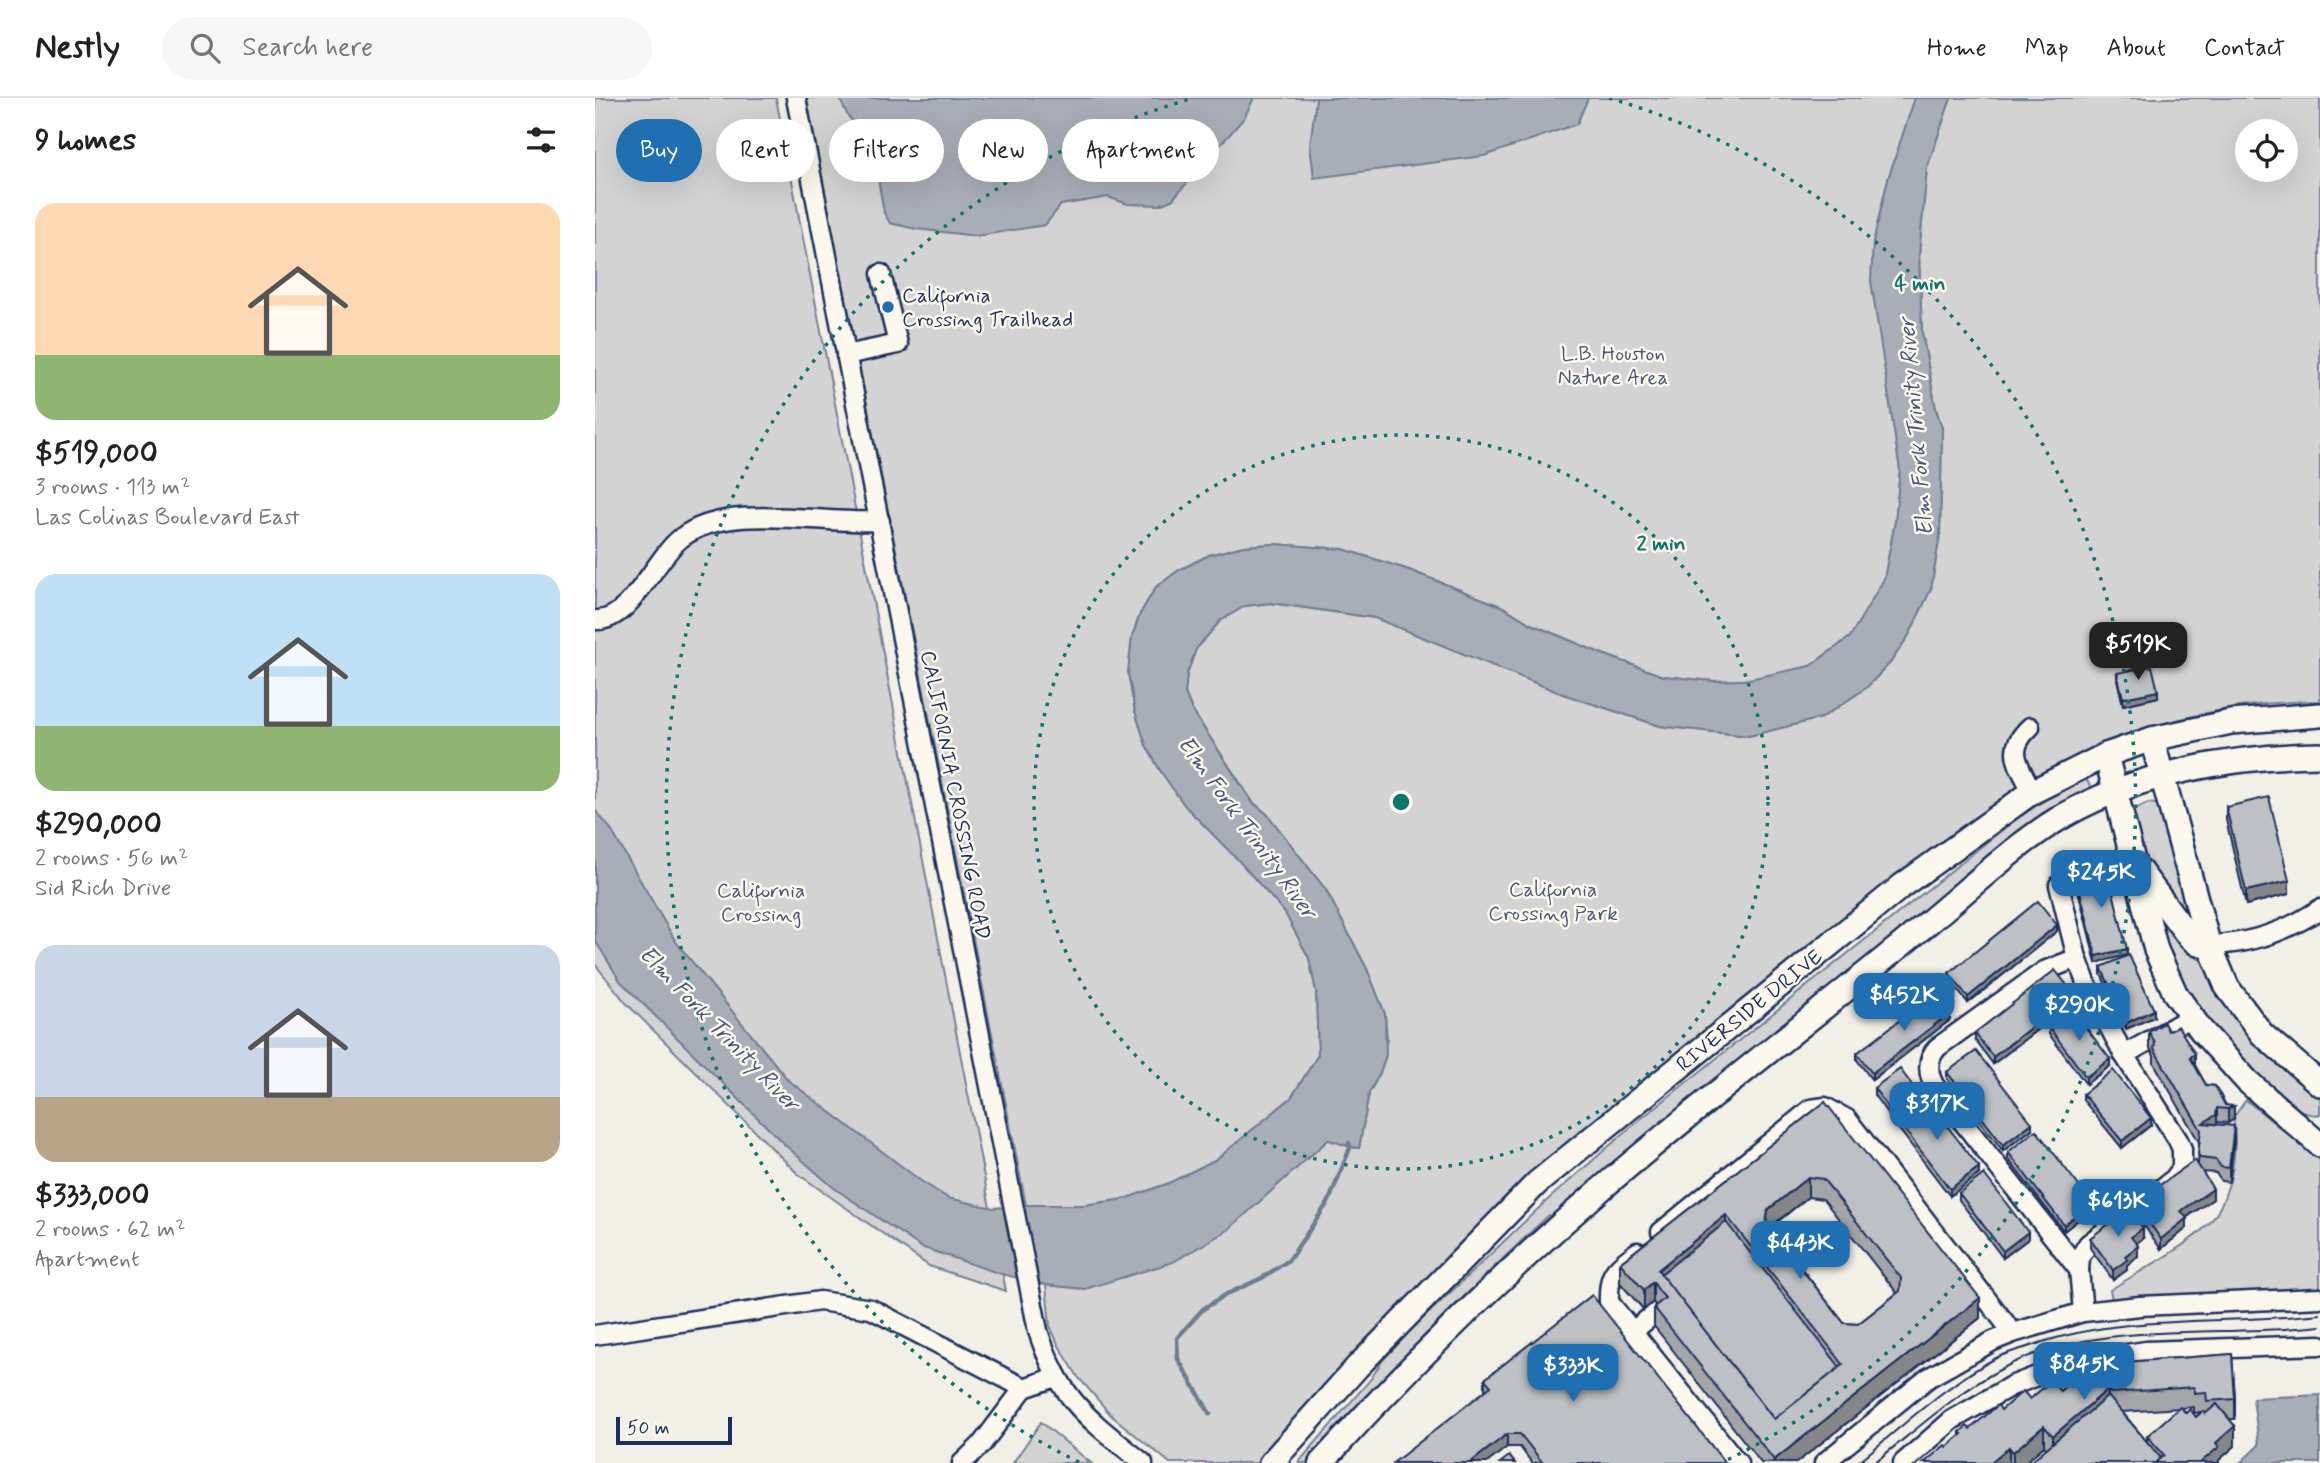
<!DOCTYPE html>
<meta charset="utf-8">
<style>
:root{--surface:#fff;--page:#f6f6f6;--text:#222;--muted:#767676;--line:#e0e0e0;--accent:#1f6fb2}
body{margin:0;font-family:Mynerve,sans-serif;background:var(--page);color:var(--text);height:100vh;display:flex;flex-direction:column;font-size:26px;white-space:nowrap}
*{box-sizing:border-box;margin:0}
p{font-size:23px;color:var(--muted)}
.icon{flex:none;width:38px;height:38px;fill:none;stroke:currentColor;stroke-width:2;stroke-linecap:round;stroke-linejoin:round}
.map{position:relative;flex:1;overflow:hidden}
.sheet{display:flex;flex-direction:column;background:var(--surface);width:595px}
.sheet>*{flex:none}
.guide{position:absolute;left:21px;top:21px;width:665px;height:63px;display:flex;gap:14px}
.controls{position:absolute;left:1640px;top:21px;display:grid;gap:14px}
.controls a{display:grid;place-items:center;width:63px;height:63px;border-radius:50%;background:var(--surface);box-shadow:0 7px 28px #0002;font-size:35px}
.scale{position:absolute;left:21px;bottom:18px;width:116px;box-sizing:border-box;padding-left:7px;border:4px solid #1b2f5e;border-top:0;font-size:19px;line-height:24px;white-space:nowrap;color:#1b2f5e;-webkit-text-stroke:5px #fbf7ec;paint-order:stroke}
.price{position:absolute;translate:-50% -60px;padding:0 16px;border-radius:14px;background:var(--accent);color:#fff;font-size:23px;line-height:46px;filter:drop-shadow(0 2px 4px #0008)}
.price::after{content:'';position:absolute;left:50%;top:42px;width:21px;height:16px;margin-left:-10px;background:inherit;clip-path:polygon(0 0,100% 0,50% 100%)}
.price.selected{background:#222;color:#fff}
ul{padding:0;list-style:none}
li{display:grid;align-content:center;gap:14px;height:371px;padding:0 35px}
li span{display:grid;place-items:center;height:217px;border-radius:21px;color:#555}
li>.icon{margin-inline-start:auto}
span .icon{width:126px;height:126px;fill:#fffc;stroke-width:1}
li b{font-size:30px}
h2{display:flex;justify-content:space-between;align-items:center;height:84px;padding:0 35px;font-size:30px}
.pill{padding:0 24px;border-radius:32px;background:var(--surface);box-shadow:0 7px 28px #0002;font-size:24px;line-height:63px}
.pill.selected{background:var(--accent);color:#fff}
header{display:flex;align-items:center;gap:42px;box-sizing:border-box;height:98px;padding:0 35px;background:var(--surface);border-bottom:2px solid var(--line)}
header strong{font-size:33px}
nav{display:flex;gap:38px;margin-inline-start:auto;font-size:24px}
.search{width:490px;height:63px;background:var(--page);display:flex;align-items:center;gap:18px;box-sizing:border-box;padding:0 24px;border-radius:38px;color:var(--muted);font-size:26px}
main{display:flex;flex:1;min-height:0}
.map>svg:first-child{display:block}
.green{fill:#d2d3d2;stroke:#768198;stroke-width:2;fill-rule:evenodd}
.water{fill:#a9adb7;stroke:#707b93;stroke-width:2}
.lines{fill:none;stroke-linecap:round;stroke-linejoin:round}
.stream{stroke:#707b93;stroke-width:4.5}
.minor-casing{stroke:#1b2f5e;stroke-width:23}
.major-casing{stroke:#1b2f5e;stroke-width:28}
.minor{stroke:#fbf7ec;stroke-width:18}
.major{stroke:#fbf7ec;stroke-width:23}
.tram{stroke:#1b2f5e;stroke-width:2}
.wall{fill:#a3a5a9;stroke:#1b2f5e;stroke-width:2;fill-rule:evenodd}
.shaded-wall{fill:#848689;stroke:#1b2f5e;stroke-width:2}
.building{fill:#bdc0c4;stroke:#1b2f5e;stroke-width:2;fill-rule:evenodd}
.ring{fill:none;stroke:#0f766e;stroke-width:3.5;stroke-dasharray:3.5 7}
.poi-dot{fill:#1f6fb2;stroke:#fbf7ec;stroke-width:2.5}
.labels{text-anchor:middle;stroke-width:5;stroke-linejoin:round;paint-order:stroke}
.poi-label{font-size:21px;fill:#1b2f5e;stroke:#fbf7ec;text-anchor:start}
.park-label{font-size:21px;fill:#49587b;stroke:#fbf7ec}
.street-label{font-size:21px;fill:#1b2f5e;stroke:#fbf7ec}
.water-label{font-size:23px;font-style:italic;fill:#465579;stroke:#fbf7ec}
.centre{fill:#0f766e;stroke:#fbf7ec;stroke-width:3.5}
.ring-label{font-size:21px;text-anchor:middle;font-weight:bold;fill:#0f766e;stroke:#fbf7ec;stroke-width:5;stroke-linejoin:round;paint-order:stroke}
</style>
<header>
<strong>Nestly</strong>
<div class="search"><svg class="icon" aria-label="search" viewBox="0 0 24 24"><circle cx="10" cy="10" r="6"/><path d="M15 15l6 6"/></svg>Search here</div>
<nav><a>Home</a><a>Map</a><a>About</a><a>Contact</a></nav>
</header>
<main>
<section class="sheet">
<h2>9 homes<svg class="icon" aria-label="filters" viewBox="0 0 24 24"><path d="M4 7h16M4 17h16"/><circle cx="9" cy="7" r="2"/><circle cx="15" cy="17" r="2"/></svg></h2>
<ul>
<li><span style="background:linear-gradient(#ffd9b3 70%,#8fb573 0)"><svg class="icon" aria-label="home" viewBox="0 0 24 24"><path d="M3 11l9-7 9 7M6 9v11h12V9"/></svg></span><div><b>$519,000</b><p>3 rooms · 113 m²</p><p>Las Colinas Boulevard East</p></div></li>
<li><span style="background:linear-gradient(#bfe0f5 70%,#8fb573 0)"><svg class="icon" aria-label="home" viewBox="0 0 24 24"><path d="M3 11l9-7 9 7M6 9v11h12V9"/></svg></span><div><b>$290,000</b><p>2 rooms · 56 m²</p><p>Sid Rich Drive</p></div></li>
<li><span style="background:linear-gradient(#c9d6e8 70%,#b9a48a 0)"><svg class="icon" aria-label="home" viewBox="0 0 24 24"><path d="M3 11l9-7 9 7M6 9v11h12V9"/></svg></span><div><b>$333,000</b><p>2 rooms · 62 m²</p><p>Apartment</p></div></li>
</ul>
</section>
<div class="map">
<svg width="1725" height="1365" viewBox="0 0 1725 1365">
<rect width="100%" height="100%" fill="#f2efe6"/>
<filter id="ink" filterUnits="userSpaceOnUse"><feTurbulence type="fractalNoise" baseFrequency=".0143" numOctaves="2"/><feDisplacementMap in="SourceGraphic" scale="14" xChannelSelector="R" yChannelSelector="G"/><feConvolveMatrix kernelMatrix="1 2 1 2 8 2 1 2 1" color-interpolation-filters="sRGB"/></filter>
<g filter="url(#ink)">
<g class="green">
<polygon points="0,0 181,0 411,1193 334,1168 203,1076 31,905 0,866"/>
<polygon points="211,0 1320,0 1293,81 1278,145 1277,183 1305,372 1300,424 1289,482 1255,539 1215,568 1180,577 1149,582 1118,583 1068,578 1005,555 936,526 908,509 814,472 748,451 679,446 649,448 614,457 584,472 561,489 545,516 537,539 533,575 540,613 551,647 566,674 690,815 714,860 721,893 723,957 696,1000 622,1061 574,1085 530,1101 489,1107 431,1107"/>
<path d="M1356 0H1725V603C1635 603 1546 626 1466 666 1435 681 1407 701 1379 720L892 1124 814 1199 714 1304 662 1365H575L517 1318 483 1279 463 1246 455 1228 451 1187 490 1191 633 1132 733 1041C744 1044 753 1050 764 1050L774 995 785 975 792 941 790 916 772 871 731 792 672 716 658 704 597 612 590 595 592 576 601 551 625 523 650 508 675 505 780 520 968 596 1065 628 1154 638 1226 620 1271 590 1295 565 1314 537 1336 491 1345 437 1347 330 1341 311 1327 235 1324 157 1332 70ZM1652 33H1690V72H1652Z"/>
<path d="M1491 681 1497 691 1454 714 959 1121 954 1117C869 1196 788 1278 711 1365H703L775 1282 787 1263 814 1234 948 1106 1037 1028 1417 724 1450 702Z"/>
<polygon points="1553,705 1562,706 1565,709 1594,825 1589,826 1545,752 1536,713"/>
<path d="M1557 803H1560L1593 855 1609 864 1615 878 1689 969 1725 998V1016C1695 1028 1591 903 1580 875 1570 852 1565 826 1557 803Z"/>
<path d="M1651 1002 1725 1062V1192L1517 1201 1515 1192C1543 1174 1597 1146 1617 1122 1627 1110 1632 1093 1636 1078 1640 1058 1642 1040 1638 1020Z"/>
<polygon points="446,1324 496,1365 418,1365"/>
</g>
<g class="water">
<polygon points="244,0 659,0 649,20 577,102 564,107 533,106 513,99 466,107 450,127 382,138 321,131 295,125 289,115 280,63 273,41 253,18"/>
<polygon points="721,0 993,0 982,26 889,58 719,80 715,47"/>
<path d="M1320 0H1356L1332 70 1324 157 1327 235 1341 311 1347 330 1345 437 1336 491 1314 537 1295 565 1271 590 1226 620 1154 638 1065 628 968 596 780 520 676 505 650 508 625 523 601 551 592 576 590 595 597 612 657 704 672 716 731 792 772 871 790 916 791 957 785 975 774 995 764 1050C753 1050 745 1044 733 1042L633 1132 578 1164 490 1191 451 1187 403 1175 326 1149 239 1090 190 1047 25 883 0 842V712L15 730 81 844 193 982 326 1083 353 1100 398 1110 431 1107H489L530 1101 574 1085 622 1061 696 1000 723 957 721 893 714 860 690 815 644 763 590 708 566 674 551 647 540 613 533 575 537 539 545 516 561 489 584 472 614 457 649 448 679 446 748 451 814 472 908 509 936 526 1005 555 1068 578 1118 583 1149 582 1215 568 1255 539 1289 481 1300 424 1305 372 1276 183 1278 145 1293 81Z"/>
<polygon points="1725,1297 1725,1365 1645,1365 1664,1347 1658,1300"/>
</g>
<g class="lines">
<polyline class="stream" points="615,1316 583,1261 582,1240 608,1211 632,1196 667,1180 694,1162 734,1103 755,1050 754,1045"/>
<defs>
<g id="minor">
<path d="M201 0 443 1233C466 1304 493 1320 548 1365"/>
<polyline points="251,257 303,246 286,176"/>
<path d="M0 522C35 525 60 460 86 440 133 403 226 427 285 423"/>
<path d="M1435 629C1409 653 1425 667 1437 694"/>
<polyline points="1464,787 1482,860 1492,887 1529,957 1583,1042 1587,1051 1587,1070 1579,1081 1493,1146 1485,1159 1484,1172"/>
<path d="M1615 847C1656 846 1691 834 1725 811"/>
<path d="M1482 860 1449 873 1343 949C1331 961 1332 978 1342 991L1484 1172 1488 1214"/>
<polyline points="1529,957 1596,919"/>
<polyline points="1066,1134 1216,1011 1230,1009 1252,1021 1418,1235"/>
<path d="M1042 1154C1019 1172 1013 1174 1014 1204L1143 1365"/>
<polyline points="1038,1233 1064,1212"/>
<polyline points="0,1237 225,1203 276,1211 429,1290"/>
<polyline points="367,1365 386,1347 429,1290 461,1279"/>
<polyline points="1229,1365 1333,1280 1398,1243 1418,1235 1488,1214 1545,1208 1725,1200"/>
<polyline points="1308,1365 1357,1322 1416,1288 1478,1264 1551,1253 1725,1247"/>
</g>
<g id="major">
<polyline points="1557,641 1612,841 1632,889 1667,936 1725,986"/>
<polyline points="1511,657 1561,852 1580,895 1606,932 1652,983 1725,1047"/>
<polyline points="1545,773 1594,839 1603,846 1615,847"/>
<polyline points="676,1365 763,1268 942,1085 1308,787 1437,694 1511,657 1557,641 1636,624 1725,617"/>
<path d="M726 1365C813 1269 907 1177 1005 1092 1087 1021 1174 954 1259 885 1298 854 1337 822 1375 789 1406 763 1435 737 1470 717 1546 674 1639 658 1725 657"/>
</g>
</defs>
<use href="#minor" class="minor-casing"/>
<use href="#major" class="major-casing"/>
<use href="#minor" class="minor"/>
<use href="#major" class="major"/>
<g class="tram">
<path d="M1262 1365C1307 1329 1351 1286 1403 1259 1414 1254 1427 1251 1439 1247 1531 1215 1630 1227 1725 1216"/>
<path d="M1279 1365C1321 1332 1361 1295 1408 1270 1502 1220 1623 1240 1725 1228"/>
</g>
</g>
<g class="wall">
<polygon points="1522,575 1563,599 1528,607 1522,582"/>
<polygon points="1631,709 1694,796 1651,807 1631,722"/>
<polygon points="1480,773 1532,851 1501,865 1480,780"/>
<polygon points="1462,833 1373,905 1354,882 1354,875"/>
<polygon points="1506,869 1559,919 1531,931 1506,876"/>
<polygon points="1479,903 1398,966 1380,942 1380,935"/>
<polygon points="1355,922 1277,982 1262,962 1262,955"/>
<polygon points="1454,929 1515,968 1491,986 1454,936"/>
<polygon points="1573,933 1600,967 1611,987 1620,988 1639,1021 1633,1025 1622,1024 1622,1026 1639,1042 1634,1084 1626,1083 1621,1075 1607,1074 1618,1101 1591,1120 1592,1130 1566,1151 1540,1115 1540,1105 1603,1067 1604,1044 1559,965 1559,958 1554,948 1554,934"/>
<polygon points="1352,974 1437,1031 1408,1053 1352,981"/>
<polygon points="1279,990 1323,1001 1384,1076 1355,1098 1300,1026 1300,1019 1297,1022 1279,997"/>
<polygon points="1488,996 1556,1027 1527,1050 1488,1002"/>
<path d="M1230 1004 1385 1220 1201 1365H1166L1059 1228V1209L1060 1207 1058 1204 1049 1212 1025 1185V1165ZM1213 1099 1228 1101 1302 1195 1263 1226 1249 1225 1175 1130Z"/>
<polygon points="1413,1054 1497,1111 1469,1133 1413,1061"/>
<polygon points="1364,1095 1433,1141 1408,1160 1364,1102"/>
<polygon points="1495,1140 1548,1140 1541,1146 1543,1158 1532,1167 1532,1172 1518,1182 1495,1150"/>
<path d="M1637 1256 1640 1301V1321H1634L1640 1348 1624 1362V1365L1451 1350 1449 1348 1429 1365H1329L1352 1349 1365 1338V1334L1375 1331 1406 1312 1435 1301 1465 1293 1503 1279V1266ZM1599 1309V1315L1606 1314 1601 1319 1591 1315 1586 1310ZM1585 1310 1552 1338V1344L1527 1314Z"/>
<polygon points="890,1281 1130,1365 937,1365 925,1349 912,1349 890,1292"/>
</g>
<g class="shaded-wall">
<polygon points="1563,593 1563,599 1528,607 1528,600"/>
<polygon points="1694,783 1694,796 1651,807 1651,793"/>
<polygon points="1462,827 1462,833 1373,905 1373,899"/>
<polygon points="1532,851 1532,857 1501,865 1501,858"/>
<polygon points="1479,896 1479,903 1398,966 1398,959"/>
<polygon points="1559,912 1559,919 1531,931 1531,925"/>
<polygon points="1355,915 1355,922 1277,982 1277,975"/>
<polygon points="1600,956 1600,970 1595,959"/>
<polygon points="1515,961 1515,968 1491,986 1491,979"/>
<polygon points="1323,995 1323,1002 1297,1022 1297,1015"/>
<polygon points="1639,1008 1639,1021 1633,1025 1633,1011"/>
<polygon points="1622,1010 1622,1024 1621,1031 1608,1025"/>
<polygon points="1556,1020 1556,1027 1527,1050 1527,1043"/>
<polygon points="1437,1025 1437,1031 1408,1053 1408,1047"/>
<polygon points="1639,1028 1639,1042 1634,1084 1634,1070"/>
<polygon points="1384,1069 1384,1076 1355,1098 1355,1091"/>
<polygon points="1213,1079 1213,1099 1173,1131 1171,1126 1173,1112"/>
<polygon points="1618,1091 1618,1101 1586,1123 1586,1113"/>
<polygon points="1497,1105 1497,1111 1469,1133 1469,1127"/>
<polygon points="1131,1117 1131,1137 1069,1187 1063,1172"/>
<polygon points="1592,1120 1592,1130 1566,1151 1566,1141"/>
<polygon points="1548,1130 1548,1140 1536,1149 1536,1139"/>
<polygon points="1433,1134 1433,1141 1408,1160 1408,1153"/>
<polygon points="1543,1148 1543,1158 1532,1167 1532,1172 1518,1182 1518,1172 1530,1158"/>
<polygon points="1058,1184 1058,1204 1049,1212 1049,1192"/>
<polygon points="1385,1200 1385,1220 1201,1365 1179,1365 1179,1362"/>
<polygon points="1513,1291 1513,1311 1458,1358 1458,1338"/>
<polygon points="1449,1328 1449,1348 1429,1365 1418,1365 1418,1354"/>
<polygon points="1640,1328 1640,1348 1624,1362 1624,1365 1605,1365 1621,1345"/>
<polygon points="912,1336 912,1349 892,1365 875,1365"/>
<polygon points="1414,1349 1414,1365 1395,1365"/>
</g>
<g class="building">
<polygon points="1557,568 1563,593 1528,600 1522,575"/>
<polygon points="1674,699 1694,783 1651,793 1631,709"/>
<polygon points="1511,766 1532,851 1501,858 1480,773"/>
<polygon points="1443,803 1462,827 1373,899 1354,875"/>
<polygon points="1534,857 1559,912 1531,925 1506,869"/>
<polygon points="1460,872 1479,896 1398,959 1380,935"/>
<polygon points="1340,895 1355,915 1277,975 1262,955"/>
<polygon points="1477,911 1515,961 1491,979 1454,929"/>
<polygon points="1569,925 1573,933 1583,928 1600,956 1595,959 1611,987 1620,988 1630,1007 1639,1008 1633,1011 1622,1010 1621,1017 1608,1025 1639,1028 1634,1070 1626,1069 1621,1062 1605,1060 1603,1056 1606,1032 1559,951 1560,945 1554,934"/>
<polygon points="1381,953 1437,1025 1408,1047 1352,974"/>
<polygon points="1305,971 1323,995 1297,1015 1279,990"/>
<polygon points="1518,972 1556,1020 1527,1043 1488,996"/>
<polygon points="1328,997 1384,1069 1355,1091 1300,1019"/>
<path d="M1230 1004 1385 1200 1179 1362 1059 1209 1070 1200 1064 1193 1058 1184 1049 1192 1025 1165ZM1213 1079 1228 1081 1306 1180 1305 1193 1263 1226 1249 1225 1171 1126 1173 1112ZM1131 1117 1248 1266 1179 1321 1063 1172Z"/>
<polygon points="1441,1032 1497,1105 1469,1127 1413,1054"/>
<polygon points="1600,1062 1618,1091 1586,1113 1592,1120 1566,1141 1540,1105"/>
<polygon points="1389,1076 1433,1134 1408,1153 1364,1095"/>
<polygon points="1534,1111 1548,1130 1536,1139 1543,1148 1530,1158 1532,1162 1518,1172 1495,1140"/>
<polygon points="1131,1124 1245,1269 1179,1321 1066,1176"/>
<polygon points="997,1197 1130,1365 948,1365 925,1336 912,1336 875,1365 798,1365 896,1288 890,1281"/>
<polygon points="1637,1256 1640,1301 1612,1303 1611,1294 1599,1295 1599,1289 1516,1295 1513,1291 1458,1338 1449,1328 1418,1354 1414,1349 1395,1365 1329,1365 1350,1347 1352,1349 1367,1336 1365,1334 1372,1328 1375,1331 1403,1307 1406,1312 1428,1293 1435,1301 1456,1283 1465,1293 1494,1268 1504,1280 1503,1266"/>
<polygon points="1513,1298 1566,1360 1560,1365 1434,1365"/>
<polygon points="1622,1306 1640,1328 1621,1345 1624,1349 1605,1365 1560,1365 1569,1357 1552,1338 1585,1309 1591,1315 1595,1311 1601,1319 1608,1313 1610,1316"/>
<polygon points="914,1358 920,1365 905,1365"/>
</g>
</g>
<g class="ring">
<circle cx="806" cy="704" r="367"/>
<path d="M484 1364A734 734 0 0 1 598 0M1014 0A734 734 0 0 1 1128 1364"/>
</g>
<circle class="poi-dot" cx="293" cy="209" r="7"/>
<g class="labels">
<g class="poi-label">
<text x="307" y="204">California<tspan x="307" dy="24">Crossing Trailhead</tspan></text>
</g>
<g class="park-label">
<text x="1018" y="262">L.B. Houston<tspan x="1018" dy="24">Nature Area</tspan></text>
<text x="958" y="798">California<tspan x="958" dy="24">Crossing Park</tspan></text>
<text x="166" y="799">California<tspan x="166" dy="24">Crossing</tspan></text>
</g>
<g class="street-label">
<text transform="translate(361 697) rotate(79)" y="7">CALIFORNIA CROSSING ROAD</text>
<text transform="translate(1154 912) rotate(-39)" y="7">RIVERSIDE DRIVE</text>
</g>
<g class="water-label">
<text transform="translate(1320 329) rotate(-95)" y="8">Elm Fork Trinity River</text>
<text transform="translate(653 729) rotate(54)" y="8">Elm Fork Trinity River</text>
<text transform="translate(125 930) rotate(46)" y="8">Elm Fork Trinity River</text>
</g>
</g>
<circle cx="806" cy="704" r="10" class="centre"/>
<g class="ring-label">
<text x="1325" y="192">4 min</text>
<text x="1066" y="452">2 min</text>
</g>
</svg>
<div class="controls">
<a><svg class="icon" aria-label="locate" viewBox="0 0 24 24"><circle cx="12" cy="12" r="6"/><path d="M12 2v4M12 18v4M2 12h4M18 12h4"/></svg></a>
</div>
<div class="scale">50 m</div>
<b class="price selected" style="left:1543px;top:584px">$519K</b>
<b class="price" style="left:1506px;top:812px">$245K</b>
<b class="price" style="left:1309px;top:935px">$452K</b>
<b class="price" style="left:1484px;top:945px">$290K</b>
<b class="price" style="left:1342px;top:1044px">$317K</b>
<b class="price" style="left:1523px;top:1141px">$613K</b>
<b class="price" style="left:1205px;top:1183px">$443K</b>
<b class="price" style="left:1489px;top:1304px">$845K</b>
<b class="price" style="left:978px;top:1306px">$333K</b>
<div class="guide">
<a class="pill selected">Buy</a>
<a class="pill">Rent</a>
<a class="pill">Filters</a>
<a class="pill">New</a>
<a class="pill">Apartment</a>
</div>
</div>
</main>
